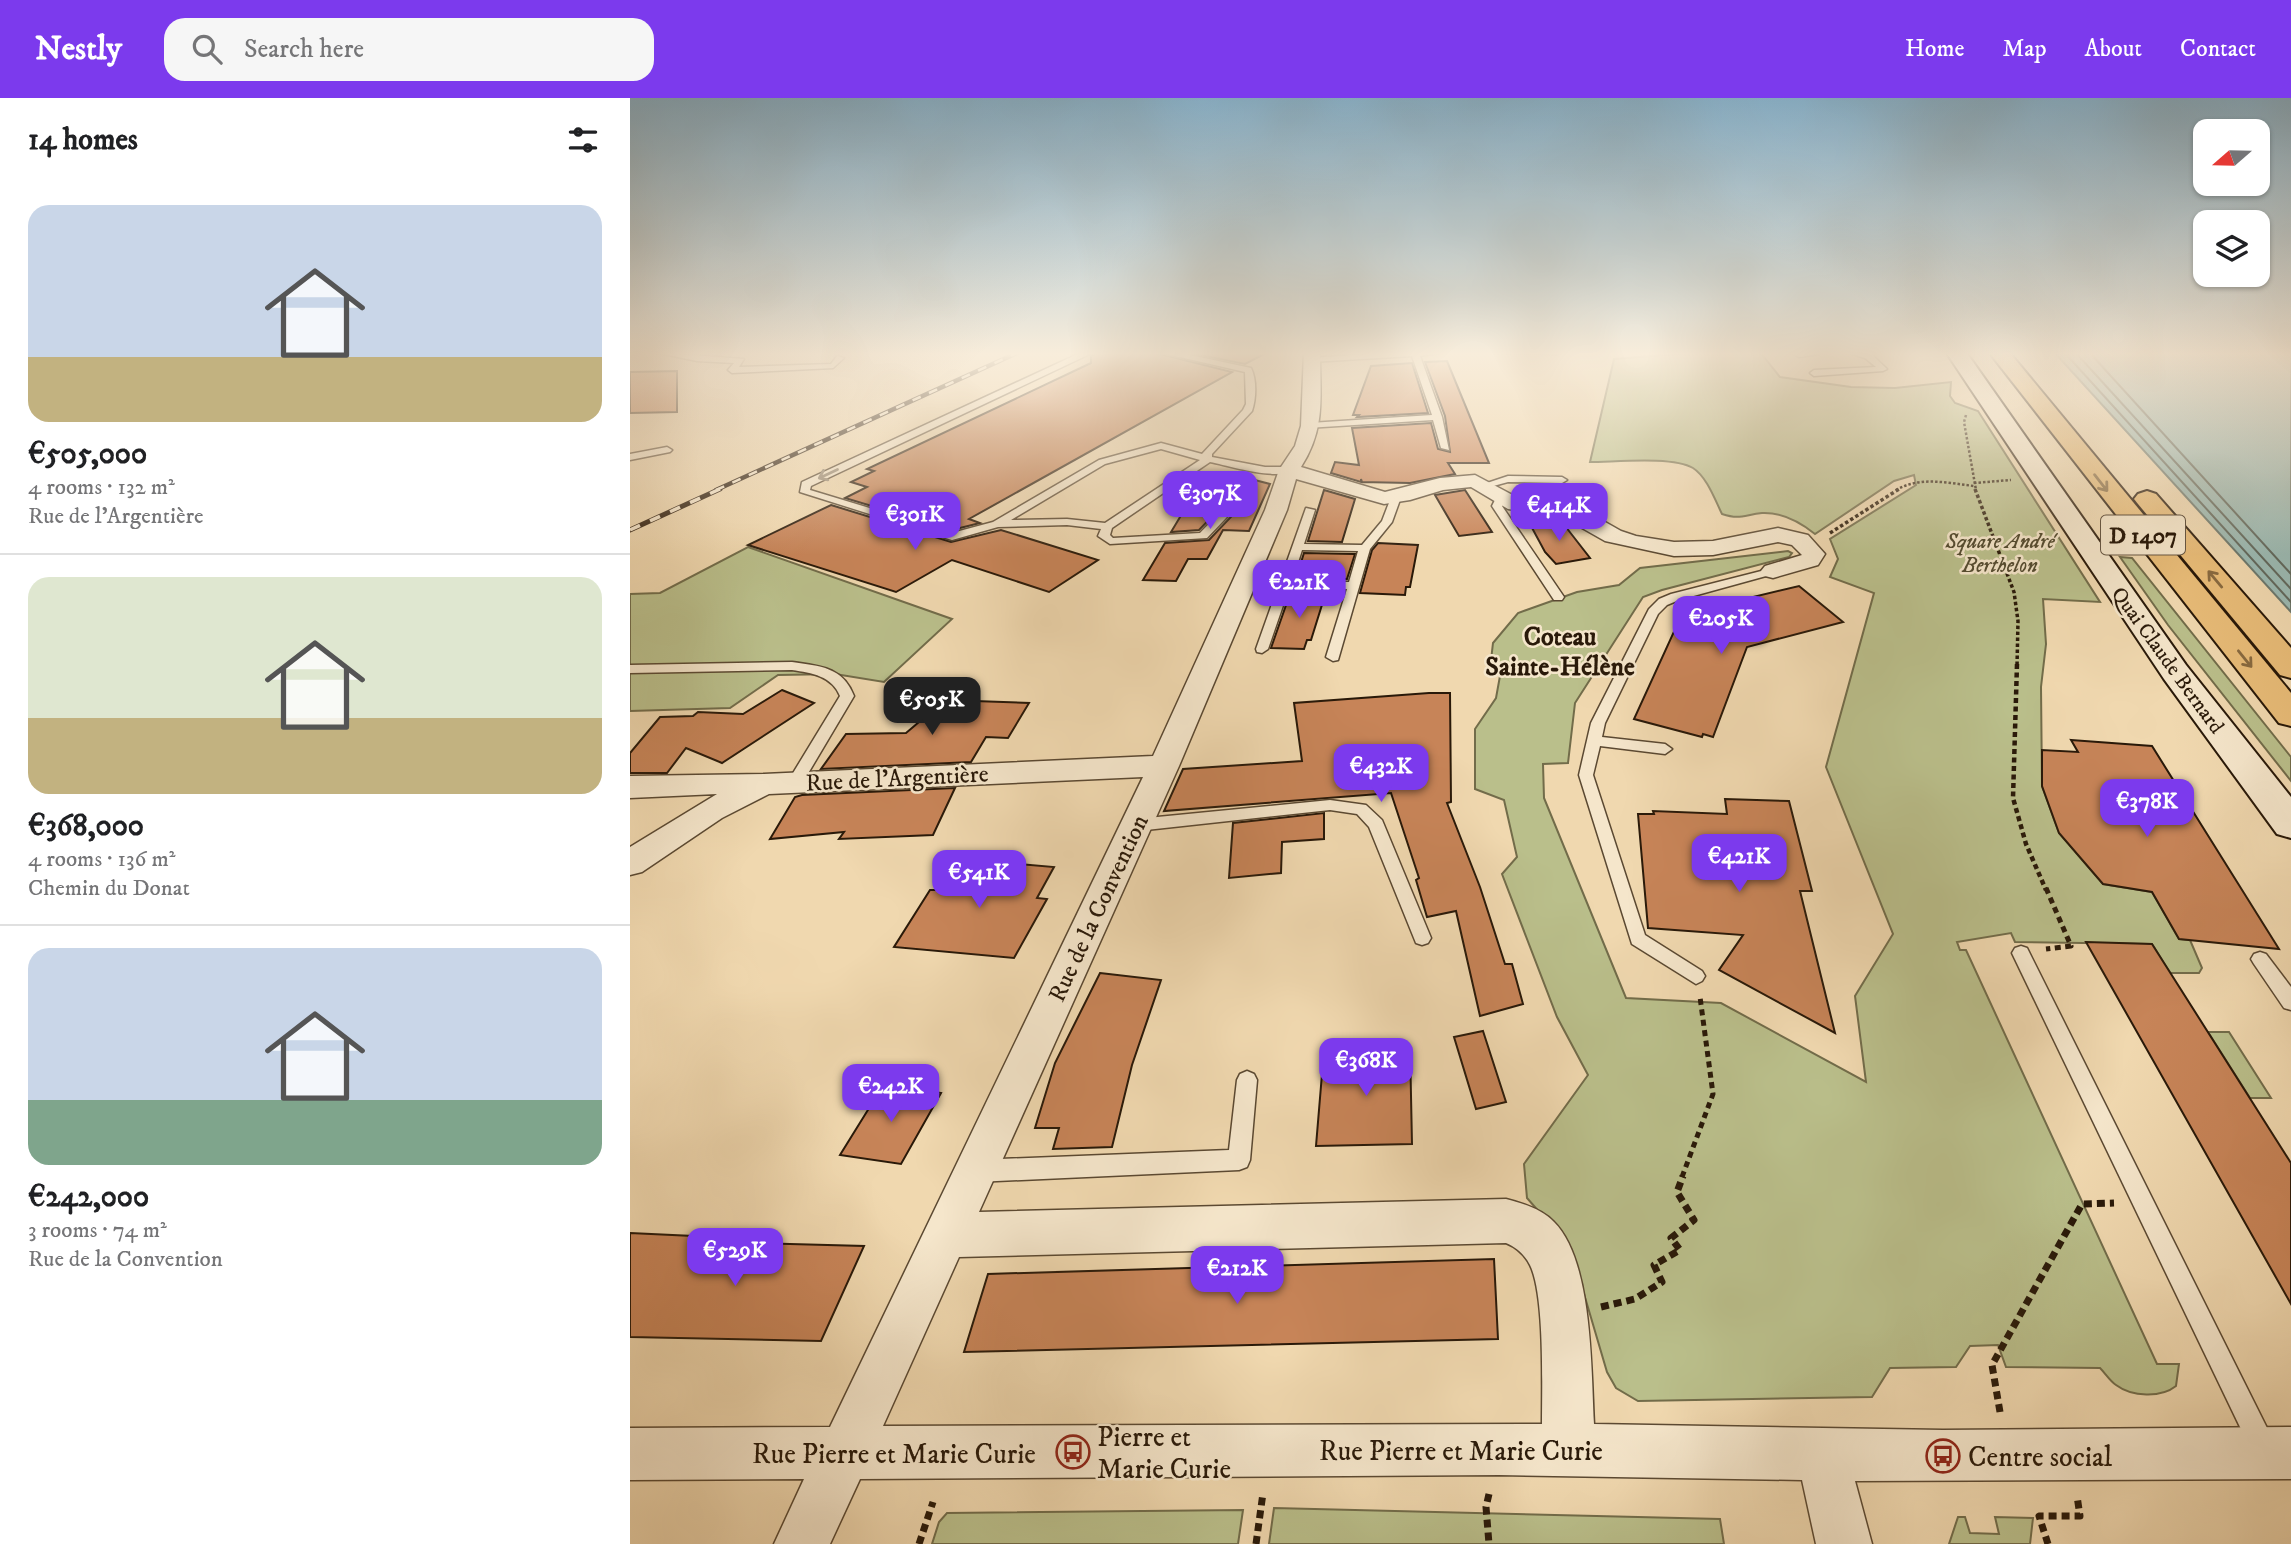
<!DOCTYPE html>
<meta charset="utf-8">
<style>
:root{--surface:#fff;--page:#f6f6f6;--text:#202124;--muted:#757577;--line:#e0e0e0;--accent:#7c3aed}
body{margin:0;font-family:"IM FELL DW Pica",serif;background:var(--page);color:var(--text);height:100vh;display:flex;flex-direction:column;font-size:26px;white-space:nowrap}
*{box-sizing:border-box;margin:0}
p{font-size:23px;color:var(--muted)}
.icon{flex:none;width:38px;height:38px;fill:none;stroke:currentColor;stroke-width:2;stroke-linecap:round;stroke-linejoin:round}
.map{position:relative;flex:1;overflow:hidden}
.panel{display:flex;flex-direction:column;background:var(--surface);width:630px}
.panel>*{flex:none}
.needle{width:46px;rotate:250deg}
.tools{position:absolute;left:1563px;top:21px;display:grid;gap:14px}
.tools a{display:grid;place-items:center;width:77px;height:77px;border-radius:14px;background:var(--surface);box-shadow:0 2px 5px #0004;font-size:35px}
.price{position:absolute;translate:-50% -60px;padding:0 16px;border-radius:14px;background:var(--accent);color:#fff;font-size:23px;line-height:46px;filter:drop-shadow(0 2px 4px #0008)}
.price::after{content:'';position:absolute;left:50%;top:42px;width:21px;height:16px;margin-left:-10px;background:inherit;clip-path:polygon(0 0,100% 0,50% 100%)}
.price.on{background:#222;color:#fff}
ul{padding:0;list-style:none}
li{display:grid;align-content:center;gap:14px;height:371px;padding:0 28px}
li+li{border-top:2px solid var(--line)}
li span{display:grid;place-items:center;height:217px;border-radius:21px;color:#555}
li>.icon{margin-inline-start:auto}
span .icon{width:126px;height:126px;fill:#fffc;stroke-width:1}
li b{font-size:30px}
h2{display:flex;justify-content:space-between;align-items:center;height:84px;padding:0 28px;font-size:30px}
header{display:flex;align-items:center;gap:42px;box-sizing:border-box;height:98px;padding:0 35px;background:var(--accent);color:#fff}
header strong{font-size:33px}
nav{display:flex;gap:38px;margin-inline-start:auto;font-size:24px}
.search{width:490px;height:63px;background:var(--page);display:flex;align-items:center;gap:18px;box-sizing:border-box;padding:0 24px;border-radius:21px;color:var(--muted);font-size:26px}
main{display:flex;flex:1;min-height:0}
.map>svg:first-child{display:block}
.green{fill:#babf8b;stroke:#726c4a;stroke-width:2}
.water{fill:#9bb9b2;stroke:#6d796e;stroke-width:2}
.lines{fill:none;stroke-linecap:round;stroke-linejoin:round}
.shore{stroke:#62695e;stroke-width:2}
.building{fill:#c78458;stroke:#291909;stroke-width:2}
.lane-casing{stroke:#5b4932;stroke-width:3}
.street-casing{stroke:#5b4932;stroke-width:3}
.secondary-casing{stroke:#291909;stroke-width:4}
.highway-casing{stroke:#291909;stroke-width:4}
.path-far4{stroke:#291909;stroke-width:2.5;stroke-dasharray:2.5 2;stroke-linecap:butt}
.path-far3{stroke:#291909;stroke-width:3.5;stroke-dasharray:3.5 2.5;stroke-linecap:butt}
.path-far2{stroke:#291909;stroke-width:4.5;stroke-dasharray:5 3.5;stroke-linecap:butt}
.path-far1{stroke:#291909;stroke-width:5;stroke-dasharray:6 4.5;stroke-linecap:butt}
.path{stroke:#291909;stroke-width:7;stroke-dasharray:8 5;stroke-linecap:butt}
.lane{fill:#f5e6cb;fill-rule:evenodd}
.street{fill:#f5e6cb;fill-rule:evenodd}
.secondary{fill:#f5e6cb;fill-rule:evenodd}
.highway{fill:#e8bc78;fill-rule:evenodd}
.rail-far1-casing{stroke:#291909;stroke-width:4.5}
.rail-casing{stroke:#291909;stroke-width:5}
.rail-far1{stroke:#f5e6cb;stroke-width:2.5;stroke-dasharray:9;stroke-linecap:butt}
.rail{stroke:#f5e6cb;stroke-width:3.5;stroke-dasharray:11;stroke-linecap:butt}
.oneway{stroke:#998a74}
.oneway2{stroke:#886a40}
.labels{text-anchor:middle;stroke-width:5;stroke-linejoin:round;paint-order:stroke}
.far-park-label{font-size:21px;font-style:italic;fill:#544b30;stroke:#f5e6cb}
.far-street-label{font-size:21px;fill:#291909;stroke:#f5e6cb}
.shield{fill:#f5e6cb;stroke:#665643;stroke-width:2}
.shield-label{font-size:23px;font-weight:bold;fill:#291909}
.street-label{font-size:24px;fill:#291909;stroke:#f5e6cb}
.neighbourhood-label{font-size:26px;font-weight:bold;fill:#291909;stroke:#f5e6cb}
.near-poi-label{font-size:28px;fill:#291909;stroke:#f5e6cb;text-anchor:start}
.near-street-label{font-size:28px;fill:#291909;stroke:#f5e6cb}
</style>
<header>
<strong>Nestly</strong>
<div class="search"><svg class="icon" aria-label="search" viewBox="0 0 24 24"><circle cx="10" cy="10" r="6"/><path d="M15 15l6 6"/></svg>Search here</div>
<nav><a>Home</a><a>Map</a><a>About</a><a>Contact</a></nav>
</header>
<main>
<section class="panel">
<h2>14 homes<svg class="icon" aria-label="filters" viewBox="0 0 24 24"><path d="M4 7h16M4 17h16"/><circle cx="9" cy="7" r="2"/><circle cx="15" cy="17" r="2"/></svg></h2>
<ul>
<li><span style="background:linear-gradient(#c9d6e8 70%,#c2b280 0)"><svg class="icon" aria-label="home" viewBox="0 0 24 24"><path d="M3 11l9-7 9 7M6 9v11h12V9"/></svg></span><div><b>€505,000</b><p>4 rooms · 132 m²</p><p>Rue de l'Argentière</p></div></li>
<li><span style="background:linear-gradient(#dfe7d0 65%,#c2b280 0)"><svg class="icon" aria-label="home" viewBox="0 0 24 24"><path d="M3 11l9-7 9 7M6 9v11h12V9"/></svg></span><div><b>€368,000</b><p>4 rooms · 136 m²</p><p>Chemin du Donat</p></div></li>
<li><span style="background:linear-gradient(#c9d6e8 70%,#7fa58c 0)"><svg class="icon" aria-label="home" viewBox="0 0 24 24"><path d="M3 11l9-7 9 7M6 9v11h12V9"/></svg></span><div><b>€242,000</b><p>3 rooms · 74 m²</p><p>Rue de la Convention</p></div></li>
</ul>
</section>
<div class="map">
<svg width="1661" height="1446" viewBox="0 0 1661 1446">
<rect width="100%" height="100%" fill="#f0d8af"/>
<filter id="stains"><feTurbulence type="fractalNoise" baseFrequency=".00286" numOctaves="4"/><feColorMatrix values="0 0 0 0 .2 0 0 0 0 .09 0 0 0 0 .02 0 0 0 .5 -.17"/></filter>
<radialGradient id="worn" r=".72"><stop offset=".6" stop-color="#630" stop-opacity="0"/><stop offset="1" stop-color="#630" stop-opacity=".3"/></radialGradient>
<g class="green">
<path d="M1071 254H1130L1150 279 1221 289 1265 290 1321 284 1320 298 1325 305 1348 313 1470 504 1413 501 1416 546 1411 589 1412 688 1429 735 1473 786 1522 794 1549 841 1560 842 1572 870 1569 875H1540L1522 846 1385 844 1381 835 1327 844 1330 852H1336L1527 1266H1549L1546 1288C1531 1300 1502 1299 1486 1287 1480 1283 1475 1275 1470 1270L1376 1269 1368 1247 1340 1248 1326 1269 1260 1270 1242 1299 1008 1303 986 1290 977 1274 952 1189 926 1133 897 1100 894 1066 958 977 927 919 872 776 887 759 874 702 845 691V631L866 600 870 578 860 571 863 545 888 515 947 494 989 487 1010 470 1158 453 1162 455 1159 459 1032 492 1013 499 945 605 938 665 913 666 914 700 996 900 1091 905 1236 984 1225 898 1263 836 1196 669 1244 495 1200 479 1208 461 1200 441 1286 387 1284 377 1264 383 1185 436C1170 424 1152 414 1132 415 1114 417 1110 422 1092 416 1085 402 1077 379 1063 370 1043 358 985 364 960 364L984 261Z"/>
<polygon points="118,449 322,521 254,584 205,576 148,577 100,610 0,613 0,496 30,495"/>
<polygon points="1490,459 1502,460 1661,659 1661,683 1538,527"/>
<polygon points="1578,934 1599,934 1641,1000 1620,1000"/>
<polygon points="644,1410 1090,1421 1094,1446 639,1446"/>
<polygon points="613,1412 608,1446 302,1446 309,1424 317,1415"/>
<polygon points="1328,1419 1335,1419 1340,1435 1369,1436 1365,1419 1403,1420 1400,1446 1319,1446"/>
</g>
<polygon class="water" points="1661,254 1661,514 1424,254"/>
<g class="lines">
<g class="shore">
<polyline points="1434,254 1661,504"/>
<polyline points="1445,254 1661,491"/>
<polyline points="1459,254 1661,476"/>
</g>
</g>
<g class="building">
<polygon points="467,255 526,255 602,274 339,421 350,425 322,432 215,400 237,389 221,384 244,373 237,371 461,265 461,258"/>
<polygon points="561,255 636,255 615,266"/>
<polygon points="817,263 859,365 818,365 825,376 780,385 732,384 731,381 731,384 701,375 705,364 729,367 722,330 801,325 808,351 820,354 815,318 795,264"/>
<polygon points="782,265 798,315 727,319 729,317 723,317 741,268"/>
<polygon points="47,273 47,314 0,315 0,274"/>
<polygon points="594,374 640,386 619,433 593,432 577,461 558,461 546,483 513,482 535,445 579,442 616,403 614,391 580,384"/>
<polygon points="568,392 600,400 569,432 541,434 564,396"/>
<polygon points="694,392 725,401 712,444 678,443"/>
<polygon points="835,392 862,434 829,438 805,397"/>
<polygon points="201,407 321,444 371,432 468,462 419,494 322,462 266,494 118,447"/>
<polygon points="932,423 932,424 960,460 926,466 915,454 901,428"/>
<polygon points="748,445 788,447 780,489 776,489 775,497 730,495 742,452"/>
<polygon points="674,455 725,456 717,481 666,480"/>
<polygon points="1169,488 1213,524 1117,549 1083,639 1073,636 1072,639 1004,621 1052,516"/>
<polygon points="661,493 713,494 696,494 681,542 677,542 674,551 641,550"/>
<polygon points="152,592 184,605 92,665 56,650 37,675 0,675 0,655 30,619 63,618 68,614 113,616"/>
<polygon points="799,595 820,595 821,704 817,705 850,789 875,866 882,866 893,906 850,918 826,813 797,819 786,782 789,780 761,695 534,713 553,671 672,663 664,605"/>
<polygon points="315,602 399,605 378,640 356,639 341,664 191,671 216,636 276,635"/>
<polygon points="1441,642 1522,648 1649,851 1549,841 1522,794 1473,786 1429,735 1412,688 1412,652 1448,654"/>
<polygon points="325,690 303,737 209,741 214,734 140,741 165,699 172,697"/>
<polygon points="1095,701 1159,703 1182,793 1170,793 1205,935 1089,872 1113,837 1018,830 1008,716 1024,716 1023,713 1097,716"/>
<polygon points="694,715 694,741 652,744 651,775 599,780 603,725"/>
<polygon points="329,761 424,769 407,800 417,801 384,860 264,849 300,792 309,792"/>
<polygon points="1456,844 1522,846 1661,1065 1661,1206"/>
<polygon points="470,875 531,882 502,967 482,1049 423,1051 429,1030 405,1030 425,965"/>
<polygon points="853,933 876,1004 846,1011 824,939"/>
<polygon points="780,949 782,1046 686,1048 694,952"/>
<polygon points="254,986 311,995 271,1066 210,1057"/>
<polygon points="0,1135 84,1139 82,1144 234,1148 191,1243 0,1239"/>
<polygon points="864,1161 868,1241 334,1254 358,1176"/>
</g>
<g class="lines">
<defs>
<g id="lane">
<polygon points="24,254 114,261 109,269 201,266 207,258 214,260 203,270 102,275 98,272 104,265 67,263"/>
<path d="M452 254H464L181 388 180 392 322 435 363 424 469 362 531 345 572 356 613 312 616 306 615 274 528 254H546L621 270C627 282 626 301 622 313L582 356V359L635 369H659L664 372C647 383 600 368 580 364L555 381 613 394 614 401 577 440 480 446 468 438 471 431 437 427 368 429 322 442 170 394 172 384ZM531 351 570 362 475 425 437 421 381 422 475 366ZM548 385 604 398V400L570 435 483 440 480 437 482 430Z"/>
<polygon points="764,254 816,254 790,258 812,319 819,352 811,350 803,322 677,330 677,326 680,325 802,317 782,258 681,264 677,262 681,260"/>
<polygon points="840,254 932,254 928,256"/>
<polygon points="1159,254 1203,254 1169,259"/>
<polygon points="1216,254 1241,256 1257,271 1253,273 1184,278 1180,275 1184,272 1246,269 1235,260"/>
<polygon points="37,349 42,352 40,354 0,362 0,356"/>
<polygon points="878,378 932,379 937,382 932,385 878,384 856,390 851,387"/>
<path d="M762 397 771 399 762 424 740 451 708 562 703 563 696 559 717 491 659 490 638 551 632 555 627 554 626 551 676 410 685 412 674 446 732 447 752 423ZM672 452 728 453 719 484 662 483Z"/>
<polygon points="871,397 876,400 872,408 934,499 932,502 924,502 862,408 867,398"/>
<polygon points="1143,470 1149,473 1147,475 1049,502 1037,507 1028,516 975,625 972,639 1035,646 1042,651 1035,656 970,648 963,677 1015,837 1072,873 1075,878 1072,883 1066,886 1002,846 949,677 961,625 1019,511 1029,501 1041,496"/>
<path d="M162 564C190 568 213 569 224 598L170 689 165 690 157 685 210 598C202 578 182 575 162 572L0 575V567Z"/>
<polygon points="700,702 736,707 752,722 801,840 798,845 792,847 786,845 739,729 727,716 700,712 507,733 499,727 507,721"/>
<polygon points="1391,848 1397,850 1641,1338 1645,1347 1641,1356 1632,1360 1623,1356 1382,855 1385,850"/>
<polygon points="1630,854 1636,856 1661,889 1661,912 1654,910 1624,866 1621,861 1624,856"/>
<polygon points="617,973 624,976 627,982 620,1062 617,1069 609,1072 346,1084 338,1080 335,1073 338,1066 346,1062 599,1052 607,982 610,976"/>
</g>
<path id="street" d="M674 254H690C690 299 696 330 671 369L755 394 810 380 845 377 890 401 935 406 961 416 991 433 1006 438 1044 444 1083 443 1148 430 1178 437 1195 456 1188 467 1143 480 1135 478 1131 473 1135 468 1172 457 1162 447 1148 444 1083 457 1044 458 975 443 945 426 923 417 878 411 841 389 813 392 780 402 754 406 666 381 657 412 549 668 349 1114 876 1101C892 1105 912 1111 924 1124 963 1163 961 1273 964 1326L1313 1332 1661 1329V1381L1225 1383 1242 1446H1186L1172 1382 869 1377 230 1381 200 1446H144L174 1381 0 1382V1330L200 1329 513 679 139 696 92 720 12 774 0 777V749L87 696 0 700V678L134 676 523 658 635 412 649 372 665 348 671 328ZM876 1145C886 1149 895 1157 900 1167 915 1197 912 1289 912 1326L253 1328 329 1159Z"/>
<polygon id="secondary" points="1316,254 1336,254 1556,567 1661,699 1661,740 1647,736 1534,581"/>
<g id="highway">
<polygon points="1359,254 1379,254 1661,595 1661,628 1649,625"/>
<polygon points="1517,393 1526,396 1661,550 1661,580 1650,577 1508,406 1504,401 1508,396"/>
</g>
</defs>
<use href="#lane" class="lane-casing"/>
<use href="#street" class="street-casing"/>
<use href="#secondary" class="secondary-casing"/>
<use href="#highway" class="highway-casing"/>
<g class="path-far4">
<polyline points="1336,317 1334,324 1346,392"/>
<polyline points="1344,385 1381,382"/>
<path d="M1266 392C1290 378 1318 385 1344 388"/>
</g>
<g class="path-far3">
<polyline points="1345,391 1384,494 1388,523 1387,568"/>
<polyline points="1200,435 1269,391"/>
</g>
<polyline class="path-far2" points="1387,566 1383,700 1396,746 1416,792"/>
<g class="path-far1">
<polyline points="1416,790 1441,848 1416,851"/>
<polyline points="1052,1079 1083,996 1070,899"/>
</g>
<g class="path">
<polyline points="971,1209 1005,1201 1032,1184 1024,1167 1050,1152 1041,1140 1064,1122 1047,1094 1053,1078"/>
<polyline points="1370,1314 1362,1267 1452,1106 1484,1105"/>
<polyline points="859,1396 856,1409 859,1446"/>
<polyline points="289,1446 303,1404"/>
<polyline points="626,1446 633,1395"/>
<polyline points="1418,1446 1409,1418 1450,1418 1447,1398"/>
</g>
<use href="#lane" class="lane"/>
<use href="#street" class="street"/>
<use href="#secondary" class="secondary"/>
<use href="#highway" class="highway"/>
<defs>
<polyline id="rail-far1" points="86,392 389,254"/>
<polyline id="rail" points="0,432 90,391"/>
</defs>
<use href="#rail-far1" class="rail-far1-casing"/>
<use href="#rail" class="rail-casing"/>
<use href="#rail-far1" class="rail-far1"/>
<use href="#rail" class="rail"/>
</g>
<defs><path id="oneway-shaft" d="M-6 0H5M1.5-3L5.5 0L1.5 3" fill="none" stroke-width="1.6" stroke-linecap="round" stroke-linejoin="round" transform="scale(1.75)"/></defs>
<use class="oneway" href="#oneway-shaft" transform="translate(198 376) rotate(155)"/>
<g class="oneway2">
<use href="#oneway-shaft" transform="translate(1471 385) rotate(52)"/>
<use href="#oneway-shaft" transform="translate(1585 481) rotate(-130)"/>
<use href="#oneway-shaft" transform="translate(1615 561) rotate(51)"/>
</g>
<linearGradient id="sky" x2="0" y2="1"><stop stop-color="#89b6d2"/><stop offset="0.56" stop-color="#f8eddb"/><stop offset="1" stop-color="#f8eddb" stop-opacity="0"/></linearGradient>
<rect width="1661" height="457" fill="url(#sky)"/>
<defs>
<symbol id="bus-ring" viewBox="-11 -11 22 22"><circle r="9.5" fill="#f5e6cb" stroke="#8f2418" stroke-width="1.5"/><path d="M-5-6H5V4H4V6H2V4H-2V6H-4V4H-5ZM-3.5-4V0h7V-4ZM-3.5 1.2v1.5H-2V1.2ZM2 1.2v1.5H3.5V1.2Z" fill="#8f2418"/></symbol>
</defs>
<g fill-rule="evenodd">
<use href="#bus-ring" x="424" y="1335" width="38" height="38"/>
<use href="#bus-ring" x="1294" y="1339" width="38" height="38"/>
</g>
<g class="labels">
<g class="far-park-label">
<text x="1370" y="450">Square André<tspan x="1370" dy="24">Berthelon</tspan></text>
</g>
<g class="far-street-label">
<text transform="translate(1538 562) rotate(54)" y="7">Quai Claude Bernard</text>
</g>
<rect class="shield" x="1471" y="417.5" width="84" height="39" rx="5"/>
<g class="shield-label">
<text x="1513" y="445">D 1407</text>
</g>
<g class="street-label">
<text transform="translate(267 680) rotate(-3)" y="8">Rue de l'Argentière</text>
<text transform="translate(468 810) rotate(-65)" y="8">Rue de la Convention</text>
</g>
<g class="neighbourhood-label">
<text x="930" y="547">Coteau<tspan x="930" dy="30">Sainte-Hélène</tspan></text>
</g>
<g class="near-poi-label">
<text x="467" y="1348">Pierre et<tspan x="467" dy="32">Marie Curie</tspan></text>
<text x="1338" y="1368">Centre social</text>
</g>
<g class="near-street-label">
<text x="831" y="1362">Rue Pierre et Marie Curie</text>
<text x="264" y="1365">Rue Pierre et Marie Curie</text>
</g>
</g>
<rect width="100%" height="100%" filter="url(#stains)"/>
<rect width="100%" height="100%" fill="url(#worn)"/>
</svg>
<div class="tools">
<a><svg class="needle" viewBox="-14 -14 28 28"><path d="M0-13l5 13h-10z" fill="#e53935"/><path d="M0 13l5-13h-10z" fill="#757577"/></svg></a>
<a><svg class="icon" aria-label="layers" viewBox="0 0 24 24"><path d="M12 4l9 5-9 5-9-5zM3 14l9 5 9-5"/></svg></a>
</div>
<b class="price" style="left:580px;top:433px">€307K</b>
<b class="price" style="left:929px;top:445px">€414K</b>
<b class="price" style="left:285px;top:454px">€301K</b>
<b class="price" style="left:669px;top:522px">€221K</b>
<b class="price" style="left:1091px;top:558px">€205K</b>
<b class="price on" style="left:302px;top:639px">€505K</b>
<b class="price" style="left:751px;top:706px">€432K</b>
<b class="price" style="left:1517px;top:741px">€378K</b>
<b class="price" style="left:1109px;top:796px">€421K</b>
<b class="price" style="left:349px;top:812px">€541K</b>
<b class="price" style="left:736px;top:1000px">€368K</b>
<b class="price" style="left:261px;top:1026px">€242K</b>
<b class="price" style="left:105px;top:1190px">€529K</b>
<b class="price" style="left:607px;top:1208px">€212K</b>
</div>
</main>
